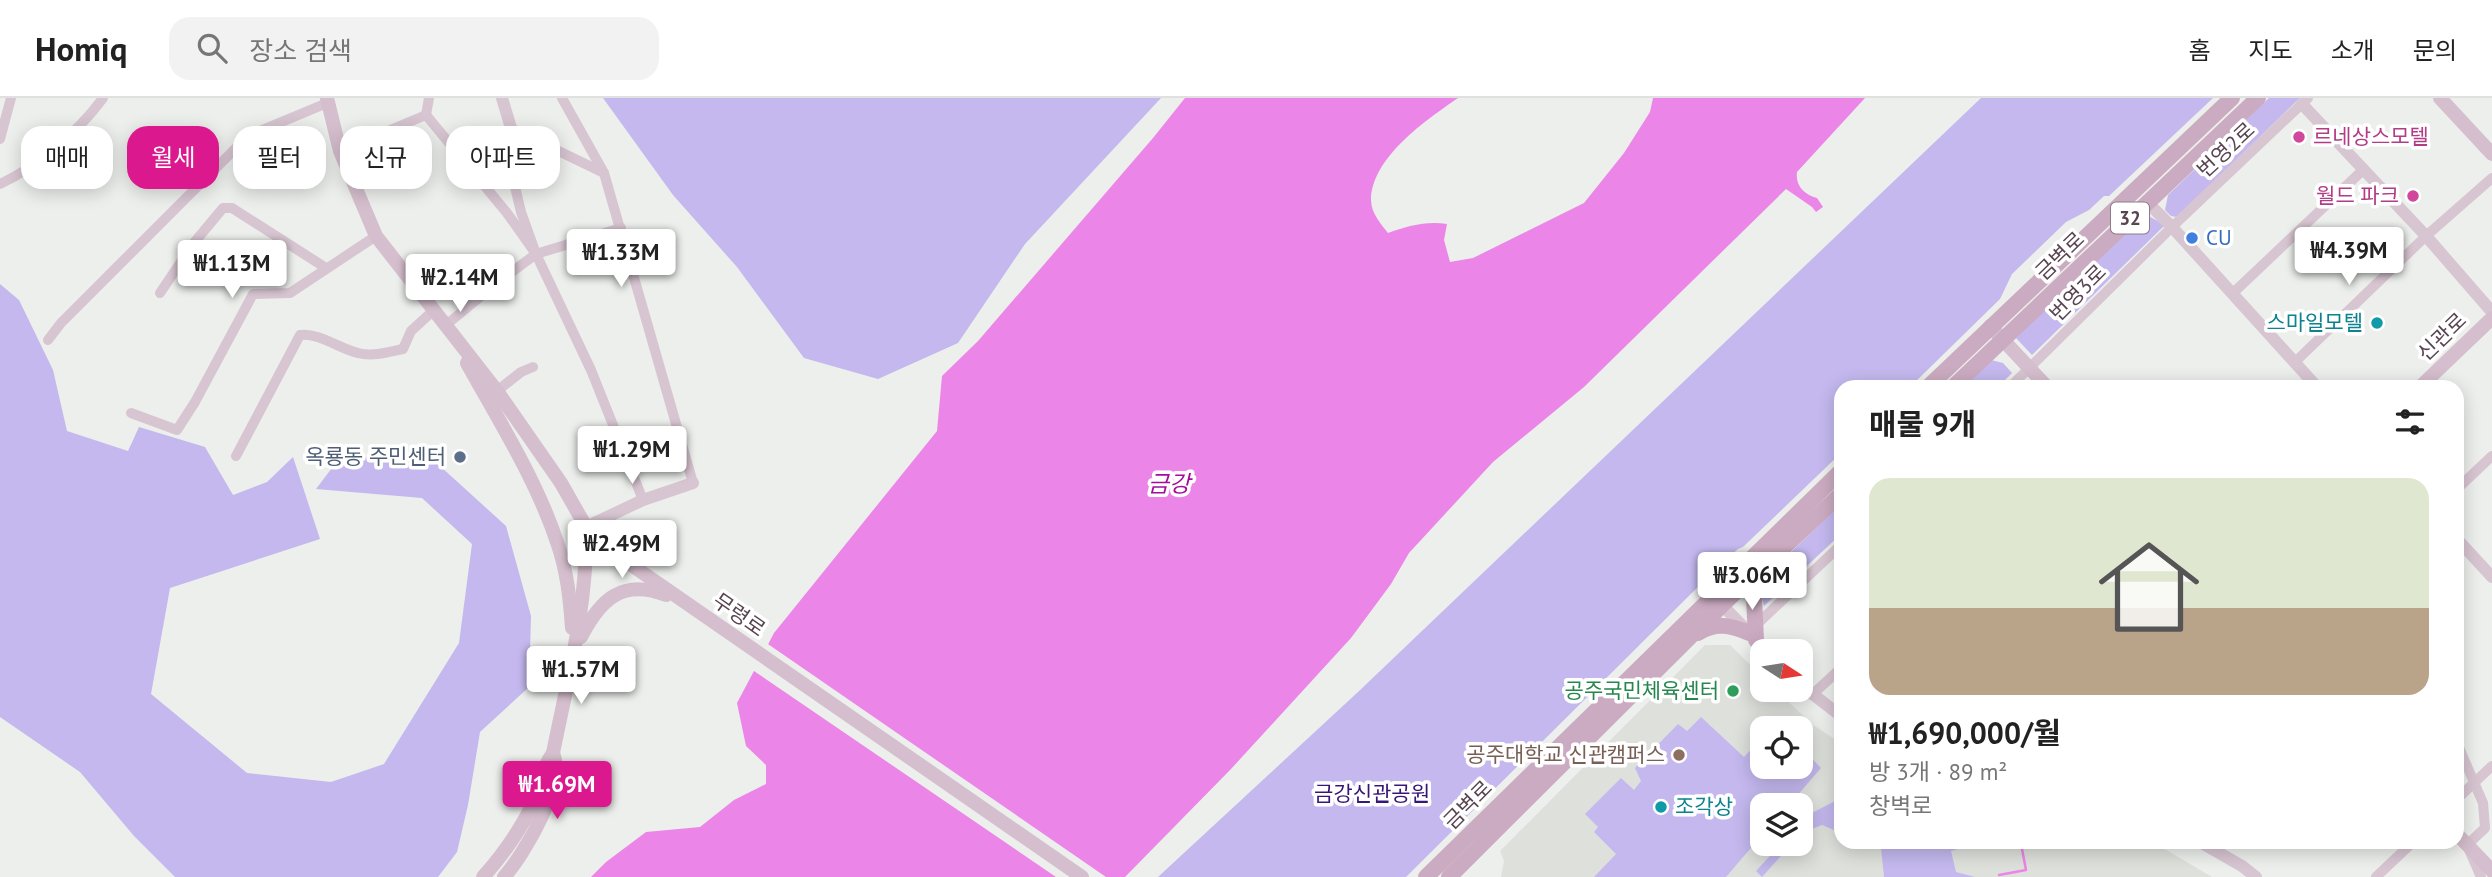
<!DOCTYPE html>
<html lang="ko">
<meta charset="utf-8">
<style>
:root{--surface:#fff;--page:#f2f2f2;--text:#222;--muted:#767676;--line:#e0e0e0;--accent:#dc188e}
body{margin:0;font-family:"PT Sans","Noto Sans KR",sans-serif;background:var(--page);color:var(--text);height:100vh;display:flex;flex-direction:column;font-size:26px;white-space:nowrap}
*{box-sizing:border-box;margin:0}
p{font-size:23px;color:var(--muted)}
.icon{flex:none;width:38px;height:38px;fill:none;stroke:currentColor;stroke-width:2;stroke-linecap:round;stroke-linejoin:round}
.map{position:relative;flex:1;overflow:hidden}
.panel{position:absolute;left:1834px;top:282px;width:630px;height:469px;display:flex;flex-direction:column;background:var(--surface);border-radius:21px;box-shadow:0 4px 18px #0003}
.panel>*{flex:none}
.banner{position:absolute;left:21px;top:28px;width:665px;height:63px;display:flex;gap:14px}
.needle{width:46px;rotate:102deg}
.buttons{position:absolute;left:1750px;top:541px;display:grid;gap:14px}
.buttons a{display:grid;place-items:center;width:63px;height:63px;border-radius:14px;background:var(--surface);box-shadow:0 4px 18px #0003;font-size:35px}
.price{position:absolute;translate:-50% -60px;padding:0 16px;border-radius:7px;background:#fff;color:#222;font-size:23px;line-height:46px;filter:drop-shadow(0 2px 4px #0008)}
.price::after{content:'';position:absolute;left:50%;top:42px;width:21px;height:16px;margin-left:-10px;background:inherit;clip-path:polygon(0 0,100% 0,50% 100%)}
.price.selected{background:var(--accent);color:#fff}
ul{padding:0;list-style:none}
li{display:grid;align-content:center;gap:14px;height:371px;padding:0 35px}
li+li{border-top:2px solid var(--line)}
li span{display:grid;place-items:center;height:217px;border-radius:21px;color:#555}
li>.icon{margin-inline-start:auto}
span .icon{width:126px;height:126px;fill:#fffc;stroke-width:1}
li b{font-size:30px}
h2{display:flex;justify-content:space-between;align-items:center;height:84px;padding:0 35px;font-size:30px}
.chip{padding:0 24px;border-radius:21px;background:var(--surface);box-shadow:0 4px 18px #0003;font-size:24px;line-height:63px}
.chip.selected{background:var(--accent);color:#fff}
header{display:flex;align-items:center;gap:42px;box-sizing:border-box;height:98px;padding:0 35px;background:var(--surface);border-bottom:2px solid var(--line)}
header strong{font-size:33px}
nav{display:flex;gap:38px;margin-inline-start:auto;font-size:24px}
.search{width:490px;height:63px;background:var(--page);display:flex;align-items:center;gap:18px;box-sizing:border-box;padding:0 24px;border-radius:21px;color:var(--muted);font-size:26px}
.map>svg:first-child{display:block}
.education{fill:#dee0dc;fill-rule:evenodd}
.green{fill:#c4b8ee}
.water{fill:#eb85e7}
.pier{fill:#ecefeb}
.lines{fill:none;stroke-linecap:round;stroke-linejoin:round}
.stream{stroke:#eb85e7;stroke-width:2.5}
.minor{stroke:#d7c5d1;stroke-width:10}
.tertiary{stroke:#d7c5d1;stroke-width:12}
.secondary{stroke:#d5becd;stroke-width:14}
.primary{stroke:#cbabc1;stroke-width:16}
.hotel-dot{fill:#d1479c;stroke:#fff;stroke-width:2.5}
.shop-dot{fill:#3f7fe0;stroke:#fff;stroke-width:2.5}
.culture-dot{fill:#0f9aa8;stroke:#fff;stroke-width:2.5}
.service-dot{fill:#5c6f8a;stroke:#fff;stroke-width:2.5}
.leisure-dot{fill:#2e9e5b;stroke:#fff;stroke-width:2.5}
.education-dot{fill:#8d6e63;stroke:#fff;stroke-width:2.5}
.labels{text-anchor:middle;stroke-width:7;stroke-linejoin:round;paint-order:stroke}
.shield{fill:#fff;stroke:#8b7c86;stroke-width:2}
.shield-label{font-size:19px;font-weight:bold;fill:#594452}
.hotel-label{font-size:21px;fill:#b23c85;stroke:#fff;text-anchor:start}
.street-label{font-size:21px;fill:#594452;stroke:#fff}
.shop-label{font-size:21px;fill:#366cbe;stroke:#fff;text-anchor:start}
.culture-label{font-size:21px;fill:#0d838f;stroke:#fff;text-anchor:end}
.service-label{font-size:21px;fill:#4e5e75;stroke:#fff;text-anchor:end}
.leisure-label{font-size:21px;fill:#27864d;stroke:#fff;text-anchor:end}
.education-label{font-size:21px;fill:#785e54;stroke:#fff;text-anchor:end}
.park-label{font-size:21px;fill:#371679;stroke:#fff}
.water-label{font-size:23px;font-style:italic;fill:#a40c9d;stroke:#fff}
</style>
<header>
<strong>Homiq</strong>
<div class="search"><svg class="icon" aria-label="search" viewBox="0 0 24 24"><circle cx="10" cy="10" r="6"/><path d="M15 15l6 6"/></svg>장소 검색</div>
<nav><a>홈</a><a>지도</a><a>소개</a><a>문의</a></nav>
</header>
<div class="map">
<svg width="2492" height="779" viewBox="0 0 2492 779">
<rect width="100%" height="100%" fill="#ecefeb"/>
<path class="education" d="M1705 547H1730L1762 578V592H1776L1813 627 1841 645V744H2153L2212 779H1501L1504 763 1500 753ZM1762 630H1801V668H1762ZM1762 707H1801V746H1762Z"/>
<g class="green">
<polygon points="603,0 1161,0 1025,146 958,245 878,281 804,260 737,169 673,97"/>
<polygon points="1981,0 2213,0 2109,98 2104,98 2089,112 2066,124 2012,176 2000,201 1910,289 1841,289 1841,355 1743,449 1738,451 1721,466 1406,779 1158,779 1358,594"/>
<polygon points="2269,0 2300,0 2177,119 2171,118 2165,112 2168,97"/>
<polygon points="2143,115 2165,127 2032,257 2016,240"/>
<polygon points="0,186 19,202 53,272 67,333 128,353 139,329 205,349 233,397 267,384 293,359 320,441 170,490 151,596 247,675 331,684 384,666 459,545 472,446 422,400 316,391 341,358 427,361 440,368 506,428 531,518 529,589 480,634 468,707 457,754 438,779 175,779 134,738 80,674 0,619"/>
<polygon points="1991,262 2003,265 2012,275 1998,289 1964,289"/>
<polygon points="1841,406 1841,436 1764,508 1759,485"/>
<polygon points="1701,619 1744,659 1762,640 1762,668 1801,668 1801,649 1821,670 1789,707 1762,707 1762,737 1726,779 1594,779 1616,756 1594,734 1598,729 1585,716 1621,680 1634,692 1641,683 1635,670 1678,626 1687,633"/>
<polygon points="1841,700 1841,735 1822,727 1809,732 1801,741 1801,724 1806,718"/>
<polygon points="1904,744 1953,744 1955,748 1981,744 1951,753 1956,774 1975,779 1884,779 1881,749"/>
<polygon points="1781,746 1797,746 1793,750 1789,749 1762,779 1756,773"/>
</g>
<path class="water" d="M1185 0H1458C1426 22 1372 59 1371 102 1371 115 1381 126 1388 135 1409 128 1425 123 1447 126L1444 142 1450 164 1473 160 1584 105 1624 55 1650 14 1653 0H1865L1797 74C1795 88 1805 97 1817 100L1823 109 1816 114 1812 109 1786 91 1584 289 1493 364 1409 455 1391 486 1351 540 1231 671 1125 779H591L606 764 646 734 700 729 734 702 766 686V667L746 648 737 605 774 535 937 333 942 278 978 243 1153 40Z"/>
<polygon class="pier" points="765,544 1106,779 1056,779 751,571"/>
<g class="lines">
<polyline class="stream" points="1999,777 2026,772 2022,751"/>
<g class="minor">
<polyline points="562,0 604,75"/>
<polyline points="426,17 507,115 536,156 591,272 643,402"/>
<polyline points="426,17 429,0"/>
<polyline points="0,41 11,0"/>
<polyline points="340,53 426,17"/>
<path d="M0 86C37 69 79 33 103 0"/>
<polyline points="536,156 521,114 506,51 511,30 604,75 693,385"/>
<polyline points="160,195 193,146 223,110 232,110 326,170"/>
<polyline points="2232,196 2364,71"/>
<polyline points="446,227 497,185 536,156 621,130"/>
<polyline points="48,242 61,225 248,38 327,5"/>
<polyline points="2295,264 2426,138 2492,80"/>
<polyline points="2010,289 2172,129 2308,0"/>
<polyline points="497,293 521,274 533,269"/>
<polyline points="131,315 177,332 195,304 253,196 290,195 376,138"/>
<path d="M236 358 300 237C318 234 340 251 358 255 373 259 389 254 403 251L411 233 434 212"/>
<polyline points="2457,391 2492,358"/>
<polyline points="1754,529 1841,447"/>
<polyline points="1812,597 1841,570"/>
<polyline points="2457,645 2483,705 2485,730 2467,747 2481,779"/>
<polyline points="2457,701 2492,668"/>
<polyline points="2376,779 2413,744"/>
</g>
<g class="tertiary">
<polyline points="502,0 511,30"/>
<polyline points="2302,6 2426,138 2492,214"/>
<polyline points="2147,104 2172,129 2317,289"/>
<polyline points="586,429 643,402 693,385"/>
<polyline points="2457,441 2492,479"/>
<polyline points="1716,501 1767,553"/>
<polyline points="1801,587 1841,618"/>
<polyline points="2200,744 2242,768 2256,779"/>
</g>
<g class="secondary">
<polyline points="327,0 340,53 376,138 497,293 561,385 586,429 604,448 1082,779"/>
<polyline points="2440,0 2492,56"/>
<polyline points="1990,228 2047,289"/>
<path d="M467 265C499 323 536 381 557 444 567 472 570 501 572 530"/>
<polyline points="2420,289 2492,220"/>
<path d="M581 539C600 502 622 480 666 497"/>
<polyline points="2457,736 2492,773"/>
<path d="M483 779C503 757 520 732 533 706 541 689 542 669 553 655 568 580 588 505 586 429"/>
<path d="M504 779C525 755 566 686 553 655"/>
</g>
<g class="primary">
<polyline points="1928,289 2232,0"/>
<polyline points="1953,289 2258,0"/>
<polyline points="1753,478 1756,542"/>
<path d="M1698 535C1716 524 1730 527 1749 535"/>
<polyline points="1426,779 1841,373"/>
<polyline points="1449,779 1722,507 1841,396"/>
</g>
</g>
<g class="hotel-dot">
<circle cx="2299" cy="39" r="7"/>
<circle cx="2413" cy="98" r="7"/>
</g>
<circle class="shop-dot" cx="2192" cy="140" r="7"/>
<g class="culture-dot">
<circle cx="2377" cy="225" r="7"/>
<circle cx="1661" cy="709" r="7"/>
</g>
<circle class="service-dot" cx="460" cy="359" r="7"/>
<circle class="leisure-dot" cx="1733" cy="593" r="7"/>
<circle class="education-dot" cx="1679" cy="657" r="7"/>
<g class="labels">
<rect class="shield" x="2111" y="104.5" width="38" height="31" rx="5"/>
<g class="shield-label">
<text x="2130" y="127">32</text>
</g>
<g class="hotel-label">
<text x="2313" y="46">르네상스모텔</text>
<text x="2399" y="105" text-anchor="end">월드 파크</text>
</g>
<g class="street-label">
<text transform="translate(2226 52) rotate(-43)" y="7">번영2로</text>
<text transform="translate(2060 158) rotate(-44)" y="7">금벽로</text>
<text transform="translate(2078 195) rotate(-45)" y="7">번영3로</text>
<text transform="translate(2442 239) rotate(-44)" y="7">신관로</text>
<text transform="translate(739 517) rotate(35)" y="7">무령로</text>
<text transform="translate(1468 707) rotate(-45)" y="7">금벽로</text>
</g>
<g class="shop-label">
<text x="2206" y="147">CU</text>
</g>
<g class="culture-label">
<text x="2363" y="232">스마일모텔</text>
<text x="1675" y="716" text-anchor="start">조각상</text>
</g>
<g class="service-label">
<text x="446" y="366">옥룡동 주민센터</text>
</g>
<g class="leisure-label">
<text x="1719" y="600">공주국민체육센터</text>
</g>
<g class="education-label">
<text x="1665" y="664">공주대학교 신관캠퍼스</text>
</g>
<g class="park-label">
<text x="1372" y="703">금강신관공원</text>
</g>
<g class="water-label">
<text x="1169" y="394">금강</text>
</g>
</g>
</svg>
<div class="buttons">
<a><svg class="needle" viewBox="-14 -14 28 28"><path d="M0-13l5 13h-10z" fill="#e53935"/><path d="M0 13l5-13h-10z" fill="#767676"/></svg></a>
<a><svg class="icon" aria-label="locate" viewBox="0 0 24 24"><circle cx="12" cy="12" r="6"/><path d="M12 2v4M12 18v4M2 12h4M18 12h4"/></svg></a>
<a><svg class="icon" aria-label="layers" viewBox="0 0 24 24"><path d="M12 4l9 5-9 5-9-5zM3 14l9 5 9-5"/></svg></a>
</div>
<b class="price" style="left:2349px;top:189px">₩4.39M</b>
<b class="price" style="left:621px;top:191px">₩1.33M</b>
<b class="price" style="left:232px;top:202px">₩1.13M</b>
<b class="price" style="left:460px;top:216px">₩2.14M</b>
<b class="price" style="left:632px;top:388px">₩1.29M</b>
<b class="price" style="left:622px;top:482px">₩2.49M</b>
<b class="price" style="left:1752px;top:514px">₩3.06M</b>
<b class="price" style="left:581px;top:608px">₩1.57M</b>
<b class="price selected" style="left:557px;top:723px">₩1.69M</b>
<div class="banner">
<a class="chip">매매</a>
<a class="chip selected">월세</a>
<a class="chip">필터</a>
<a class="chip">신규</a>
<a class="chip">아파트</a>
</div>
<section class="panel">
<h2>매물 9개<svg class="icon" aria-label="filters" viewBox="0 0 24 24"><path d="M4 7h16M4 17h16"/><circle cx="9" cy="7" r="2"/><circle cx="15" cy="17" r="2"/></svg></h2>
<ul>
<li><span style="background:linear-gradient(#dfe7d0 60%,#b9a48a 0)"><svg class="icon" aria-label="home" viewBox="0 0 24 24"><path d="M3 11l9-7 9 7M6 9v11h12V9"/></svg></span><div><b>₩1,690,000/월</b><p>방 3개 · 89 m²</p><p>창벽로</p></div></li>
</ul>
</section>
</div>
